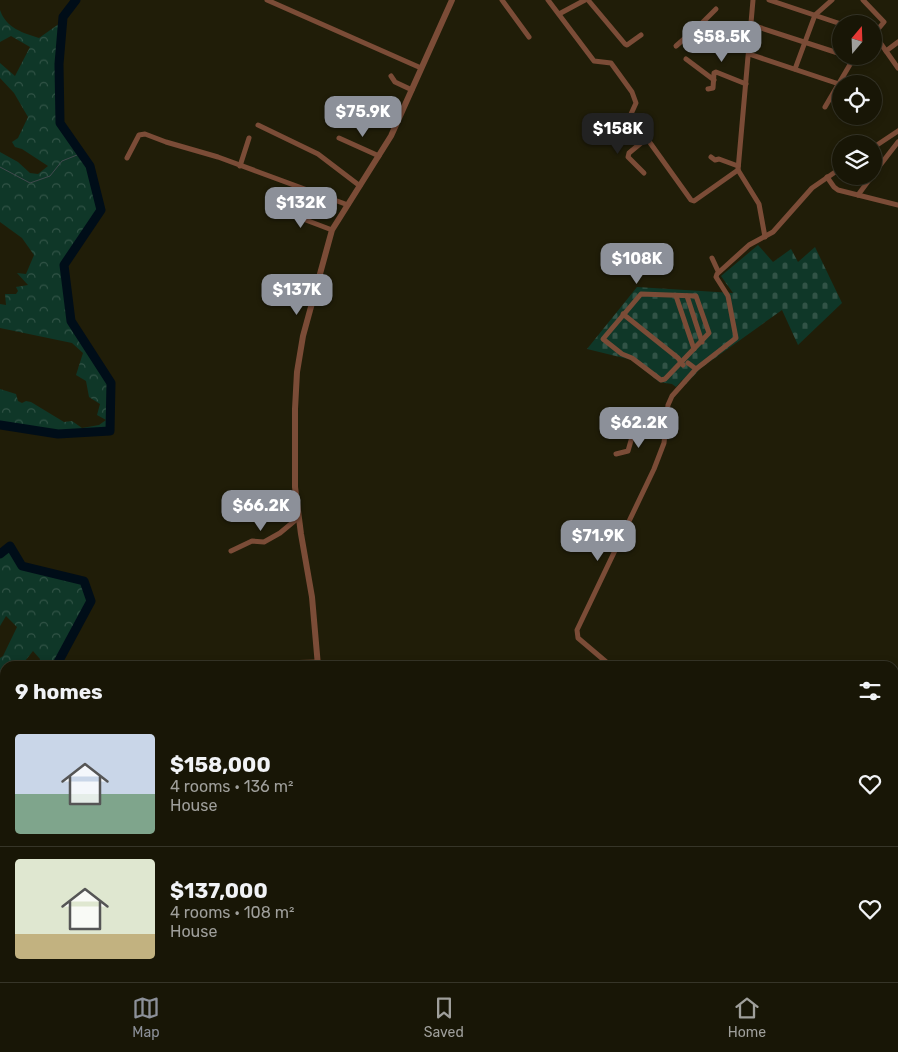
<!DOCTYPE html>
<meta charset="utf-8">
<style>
:root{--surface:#181606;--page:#211f10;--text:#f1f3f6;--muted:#9f9f9b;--line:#363528;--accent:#8c9099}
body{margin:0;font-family:Rubik,sans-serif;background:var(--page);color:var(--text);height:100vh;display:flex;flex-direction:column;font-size:19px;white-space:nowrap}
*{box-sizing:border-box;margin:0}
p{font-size:16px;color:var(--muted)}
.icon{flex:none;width:28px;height:28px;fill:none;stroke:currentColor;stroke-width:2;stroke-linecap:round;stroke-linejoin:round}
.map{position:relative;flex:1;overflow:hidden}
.details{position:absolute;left:0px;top:661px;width:899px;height:321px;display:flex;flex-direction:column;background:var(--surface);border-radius:15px 15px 0 0;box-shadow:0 2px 8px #0003,0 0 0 1px var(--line)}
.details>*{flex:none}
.needle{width:32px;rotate:19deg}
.buttons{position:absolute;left:832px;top:15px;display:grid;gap:10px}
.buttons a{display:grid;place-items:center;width:50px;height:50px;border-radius:50%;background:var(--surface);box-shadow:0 2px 8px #0003,0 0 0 1px var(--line);font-size:25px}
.price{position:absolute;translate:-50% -42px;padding:0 11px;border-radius:10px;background:var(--accent);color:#fff;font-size:16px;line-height:32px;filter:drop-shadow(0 1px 2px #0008)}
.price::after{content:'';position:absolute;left:50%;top:30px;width:15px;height:11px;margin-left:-8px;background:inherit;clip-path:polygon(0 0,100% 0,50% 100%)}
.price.active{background:#222;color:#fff}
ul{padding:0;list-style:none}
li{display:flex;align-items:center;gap:15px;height:125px;padding:0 15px}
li+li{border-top:1px solid var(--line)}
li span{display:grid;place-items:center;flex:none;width:140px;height:100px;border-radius:5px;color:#555}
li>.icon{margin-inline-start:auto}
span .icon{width:60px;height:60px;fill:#fffc;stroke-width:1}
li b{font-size:21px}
h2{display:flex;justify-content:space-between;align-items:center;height:60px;padding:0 15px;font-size:21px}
.tab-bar{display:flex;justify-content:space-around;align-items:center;height:70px;border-top:1px solid var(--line);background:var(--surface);font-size:14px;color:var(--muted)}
.tab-bar a{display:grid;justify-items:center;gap:2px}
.tab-bar .active{color:var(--accent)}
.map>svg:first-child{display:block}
.forest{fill:url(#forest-crowns)}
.cemetery{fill:url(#cemetery-stones)}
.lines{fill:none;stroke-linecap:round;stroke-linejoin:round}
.stream{stroke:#424a4e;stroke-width:1}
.river{stroke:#000d18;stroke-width:9}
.minor{stroke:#7b4c37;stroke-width:5}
.tertiary{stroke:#7b4c37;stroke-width:6}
</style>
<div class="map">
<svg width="898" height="982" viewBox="0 0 898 982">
<defs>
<pattern id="forest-crowns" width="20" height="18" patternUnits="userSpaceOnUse" patternTransform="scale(1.25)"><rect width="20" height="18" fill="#0f3728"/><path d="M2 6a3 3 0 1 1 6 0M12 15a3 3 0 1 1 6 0" fill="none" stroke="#315346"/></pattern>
<pattern id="cemetery-stones" width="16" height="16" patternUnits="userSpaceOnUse" patternTransform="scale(1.25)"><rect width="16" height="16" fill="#0f3728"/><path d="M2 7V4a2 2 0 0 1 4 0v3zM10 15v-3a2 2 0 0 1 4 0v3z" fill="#315346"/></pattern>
</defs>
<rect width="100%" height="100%" fill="#201d08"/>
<g class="forest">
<path d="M0 10C6 28 23 33 39 38L63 21 60 123 90 166 101 210 64 265 71 321 111 383 110 431 58 434 0 425V389L16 394 18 401 22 403 26 401 31 402 64 422 72 421 82 428 99 425 106 420 97 415 100 404 89 397 86 381 76 375 83 353 72 343 0 328V304L6 305 5 294H16L18 291 16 287 28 285 17 273 26 274 34 255 22 238 0 222V152L18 162 30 173 38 174 48 166 22 149 15 147 12 142 18 138 28 117 14 93 0 78V63L15 76 30 47 11 36 0 42Z"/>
<polygon points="10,546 20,563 84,581 91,601 56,666 38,666 40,659 33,651 21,666 5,666 5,692 0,695 0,658 3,656 17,627 6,616 0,626 0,554"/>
<polygon points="0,718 5,719 5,749 0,764"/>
<polygon points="0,897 5,898 5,970 0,977"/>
</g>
<polygon class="cemetery" points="758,245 773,262 791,249 798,262 815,247 842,303 798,345 782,310 701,368 686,384 682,380 676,387 672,384 659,382 632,360 587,349 637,287 733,293 721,276"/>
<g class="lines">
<polyline class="stream" points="0,167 30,183 50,176 62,161 82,153"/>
<g class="river">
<polyline points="0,425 58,434 110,431 111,383 71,321 64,265 101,210 90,166 60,123 59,64 63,17 76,0"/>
<polyline points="0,554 10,546 22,566 84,581 91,601 56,666"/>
<polyline points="0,764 5,749"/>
<polyline points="0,897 5,898"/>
<polyline points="0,977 5,971"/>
</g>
<g class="minor">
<polyline points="267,0 421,68"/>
<polyline points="502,0 529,37"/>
<polyline points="548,0 594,61 611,63 632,92 636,103 631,114 633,119 691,200 694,201 738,170"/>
<polyline points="588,0 625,44 627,45 641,35"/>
<polyline points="753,0 738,170 759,204 765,237"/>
<polyline points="769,0 841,24"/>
<polyline points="863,0 884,22 874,34"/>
<polyline points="559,14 585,0"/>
<polyline points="700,25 716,9"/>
<polyline points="752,25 841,54"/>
<polyline points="874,34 886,51"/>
<polyline points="898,42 886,51 898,68"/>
<polyline points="676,46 700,25 711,34 749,48"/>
<polyline points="749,54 839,84"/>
<polyline points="686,59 714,80"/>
<polyline points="795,69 815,15 832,0"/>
<polyline points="391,76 395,82 412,90"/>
<polyline points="708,89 713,88 714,73 716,72 746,84"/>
<polyline points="825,107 855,56"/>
<polyline points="258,125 318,154 360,186"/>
<polyline points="339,138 379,156"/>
<polyline points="874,147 898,131"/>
<polyline points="711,157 715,160 719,159 738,166"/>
<polyline points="127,158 139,135 145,134 166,142 218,157 348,205"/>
<polyline points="240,166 249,138"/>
<polyline points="644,173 628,157 629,153 647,138"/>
<polyline points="874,173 898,142"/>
<polyline points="827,177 834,187 838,190 898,205"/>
<polyline points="858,195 872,176"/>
<polyline points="277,209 332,230"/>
<polyline points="712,258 718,271"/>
<polygon points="641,294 696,296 709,333 665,379 661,380 632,358 622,354 603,339"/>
<polyline points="676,296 694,349"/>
<polyline points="687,296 702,342"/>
<polyline points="623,314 678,358 683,365"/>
<polyline points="688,363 696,369"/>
<path d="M616 454 628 451 634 430C645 433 654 432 665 433"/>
<polyline points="231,551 252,541 264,542 280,533 298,518"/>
<polyline points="280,663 318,662"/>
<polyline points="611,666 578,638 577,630 654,469 664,443 668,405 672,396 696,369 736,338 728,296 716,277 717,274 749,245 773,232 812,188 841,168"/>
<polyline points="336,978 337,982"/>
<polyline points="743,978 744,982"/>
<polyline points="12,982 20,978"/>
<polyline points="685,982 687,978"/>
</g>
<g class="tertiary">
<polyline points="318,666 312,597 301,534 295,487 295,409 297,372 303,336 332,230 391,136 452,0"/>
<polyline points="288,978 289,982"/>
</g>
</g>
</svg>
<div class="buttons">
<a><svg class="needle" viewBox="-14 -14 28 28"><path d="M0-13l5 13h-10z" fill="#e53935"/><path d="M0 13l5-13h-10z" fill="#9f9f9b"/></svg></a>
<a><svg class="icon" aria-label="locate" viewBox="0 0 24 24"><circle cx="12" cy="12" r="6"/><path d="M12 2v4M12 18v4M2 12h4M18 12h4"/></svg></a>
<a><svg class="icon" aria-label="layers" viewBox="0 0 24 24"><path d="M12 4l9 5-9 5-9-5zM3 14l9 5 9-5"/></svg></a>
</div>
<b class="price" style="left:722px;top:63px">$58.5K</b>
<b class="price" style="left:363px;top:138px">$75.9K</b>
<b class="price active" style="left:618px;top:155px">$158K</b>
<b class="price" style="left:301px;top:229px">$132K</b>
<b class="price" style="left:637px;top:285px">$108K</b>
<b class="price" style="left:297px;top:316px">$137K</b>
<b class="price" style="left:639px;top:449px">$62.2K</b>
<b class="price" style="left:261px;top:532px">$66.2K</b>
<b class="price" style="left:598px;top:562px">$71.9K</b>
<section class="details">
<h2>9 homes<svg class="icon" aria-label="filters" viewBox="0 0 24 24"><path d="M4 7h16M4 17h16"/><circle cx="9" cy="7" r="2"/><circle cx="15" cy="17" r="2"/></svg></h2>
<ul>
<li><span style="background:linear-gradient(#c9d6e8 60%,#7fa58c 0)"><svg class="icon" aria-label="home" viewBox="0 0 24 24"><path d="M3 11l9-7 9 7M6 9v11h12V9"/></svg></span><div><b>$158,000</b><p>4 rooms · 136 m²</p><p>House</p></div><svg class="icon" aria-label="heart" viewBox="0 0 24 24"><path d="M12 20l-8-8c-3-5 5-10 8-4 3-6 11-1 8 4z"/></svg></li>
<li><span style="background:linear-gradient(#dfe7d0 75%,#c2b280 0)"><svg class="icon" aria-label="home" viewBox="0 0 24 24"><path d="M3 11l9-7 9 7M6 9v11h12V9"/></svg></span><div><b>$137,000</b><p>4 rooms · 108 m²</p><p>House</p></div><svg class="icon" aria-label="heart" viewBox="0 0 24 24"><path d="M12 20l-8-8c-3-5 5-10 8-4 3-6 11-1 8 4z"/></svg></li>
</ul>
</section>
</div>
<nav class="tab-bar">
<a class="active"><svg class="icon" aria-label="map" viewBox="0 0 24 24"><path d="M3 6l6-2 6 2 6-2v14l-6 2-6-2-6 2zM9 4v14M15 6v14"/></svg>Map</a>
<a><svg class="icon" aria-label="saved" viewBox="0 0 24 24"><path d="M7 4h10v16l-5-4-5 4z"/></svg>Saved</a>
<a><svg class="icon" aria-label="home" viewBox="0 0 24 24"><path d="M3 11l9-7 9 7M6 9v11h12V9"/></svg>Home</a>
</nav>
